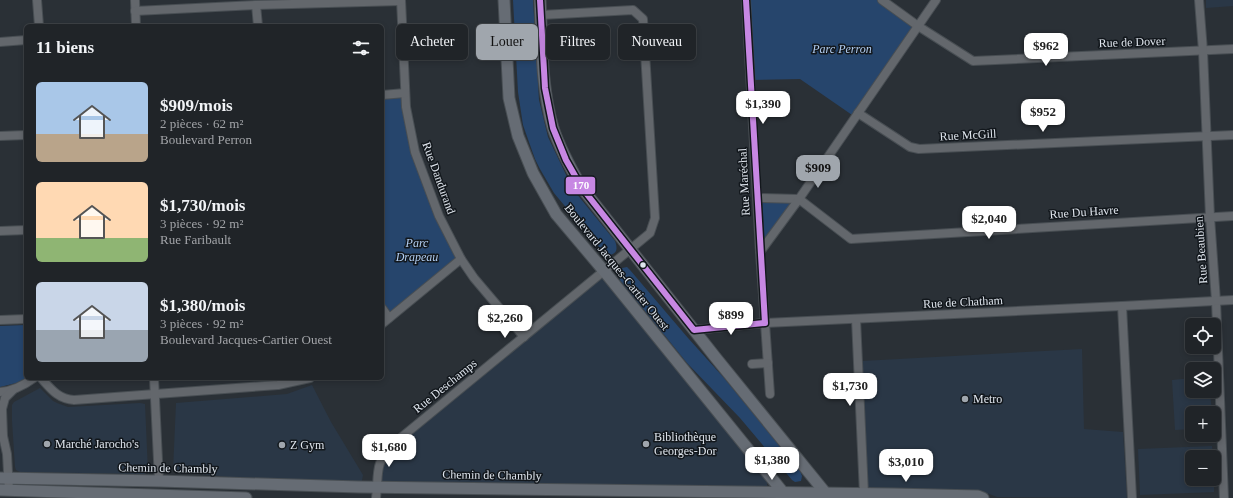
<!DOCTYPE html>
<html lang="fr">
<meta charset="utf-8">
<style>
:root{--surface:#202428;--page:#282c30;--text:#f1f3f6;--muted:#a2a4a8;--line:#3d4145;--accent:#a0a6ad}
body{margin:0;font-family:Georgia,serif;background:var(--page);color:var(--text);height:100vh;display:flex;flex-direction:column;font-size:15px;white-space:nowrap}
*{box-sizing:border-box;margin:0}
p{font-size:13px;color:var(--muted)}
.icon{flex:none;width:22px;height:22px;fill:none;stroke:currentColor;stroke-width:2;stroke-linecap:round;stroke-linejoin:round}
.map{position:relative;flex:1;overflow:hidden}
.side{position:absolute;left:24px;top:24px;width:360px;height:356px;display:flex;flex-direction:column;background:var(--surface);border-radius:6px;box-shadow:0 2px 6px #0003,0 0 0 1px var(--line)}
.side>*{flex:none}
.banner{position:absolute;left:396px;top:24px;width:380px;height:36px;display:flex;gap:8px}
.controls{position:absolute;left:1185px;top:318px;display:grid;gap:8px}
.controls a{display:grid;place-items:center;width:36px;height:36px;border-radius:6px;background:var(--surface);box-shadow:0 2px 6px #0003,0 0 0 1px var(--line);font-size:20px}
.price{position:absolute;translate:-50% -34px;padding:0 9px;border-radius:8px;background:#fff;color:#222;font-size:13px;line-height:26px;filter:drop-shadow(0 1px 2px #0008)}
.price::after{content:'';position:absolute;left:50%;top:24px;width:12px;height:9px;margin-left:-6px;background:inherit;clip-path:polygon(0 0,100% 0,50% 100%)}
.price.current{background:var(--accent);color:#111}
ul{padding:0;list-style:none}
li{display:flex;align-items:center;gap:12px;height:100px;padding:0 12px}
li span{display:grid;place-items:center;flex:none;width:112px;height:80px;border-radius:6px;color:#555}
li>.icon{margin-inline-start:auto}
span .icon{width:48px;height:48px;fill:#fffc;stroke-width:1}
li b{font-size:17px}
h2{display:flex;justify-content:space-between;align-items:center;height:48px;padding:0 12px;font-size:17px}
.pill{padding:0 14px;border-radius:6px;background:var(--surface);box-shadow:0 2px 6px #0003,0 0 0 1px var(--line);font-size:14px;line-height:36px}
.pill.current{background:var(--accent);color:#111}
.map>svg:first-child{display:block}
.built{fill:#2a3746}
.green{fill:#26456c}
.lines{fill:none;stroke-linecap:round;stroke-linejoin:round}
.minor-casing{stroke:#484e53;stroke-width:10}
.secondary-casing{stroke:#484e53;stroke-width:13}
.minor{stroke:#63676c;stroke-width:8}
.secondary{stroke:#666c74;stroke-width:11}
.bus-1-casing{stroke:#12171c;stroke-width:9}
.bus-1{stroke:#c787e3;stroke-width:6}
.bus-dot{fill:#dfe5ed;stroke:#12171c;stroke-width:1.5}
.poi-dot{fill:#a0a6ad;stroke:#12171c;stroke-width:1.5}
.labels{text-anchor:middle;stroke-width:3;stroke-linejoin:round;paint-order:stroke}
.street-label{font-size:12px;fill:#dfe5ed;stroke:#12171c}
.park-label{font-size:12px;font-style:italic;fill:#b2cef2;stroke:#12171c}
.poi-label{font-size:12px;fill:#dfe5ed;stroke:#12171c;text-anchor:start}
.line-badge{stroke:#12171c;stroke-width:1.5}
.badge-label{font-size:11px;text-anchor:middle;font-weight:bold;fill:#fff}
</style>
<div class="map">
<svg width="1233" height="498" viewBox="0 0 1233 498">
<rect width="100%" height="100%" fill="#2a3036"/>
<g class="built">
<polygon points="1206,0 1233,0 1233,6 1206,8"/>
<polygon points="604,271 767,473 767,486 761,492 382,487 378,469 385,452"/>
<polygon points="1082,349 1084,429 1123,432 1127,498 997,497 979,490 867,488 862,361"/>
<polygon points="1192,378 1192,391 1210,391 1212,413 1192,413 1192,429 1175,430 1172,380"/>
<polygon points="312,385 331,422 363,475 360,491 173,471 176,403 287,394"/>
<polygon points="40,388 53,401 57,403 68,407 140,403 145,404 148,472 144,474 20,472 16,470 15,467 12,421 12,405 14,402"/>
<polygon points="1212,446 1213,457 1192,457 1192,479 1214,479 1214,492 1140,495 1138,449"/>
</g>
<g class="green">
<path d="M513 0H533L539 100 548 137 568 179 576 193 615 241C618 249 617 254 609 255L604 253 554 193 540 169 535 159 523 125 518 92Z"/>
<polygon points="746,0 882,0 918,26 855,117 800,79 751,80"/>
<polygon points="405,93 415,152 461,259 389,318 382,308 382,95"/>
<polygon points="757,198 799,199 760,252"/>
<polygon points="627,267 630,270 688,338 724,378 800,471 802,476 801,481 795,482 792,480 740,418 687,363 620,280 619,276 619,271 622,268"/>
<polygon points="26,325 26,378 16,383 0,387 0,326"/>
</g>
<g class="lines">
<defs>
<g id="minor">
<polyline points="37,0 39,26"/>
<polyline points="135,0 136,26"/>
<polyline points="401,0 406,107 415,152 439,216 461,259 474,278 524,337"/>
<polyline points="746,0 760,252 770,394"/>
<polyline points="882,0 918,26 973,61 1233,49"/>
<polyline points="1199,0 1203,51 1210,217 1216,301 1224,498"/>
<polyline points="256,5 258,26"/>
<polyline points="135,11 256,5 401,1"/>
<polyline points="0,42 26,40"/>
<polyline points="382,95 405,93"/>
<polyline points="858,113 910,147 919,149 1233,135"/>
<polyline points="0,136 26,135"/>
<polyline points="757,198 799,199 851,239 1233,216"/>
<polyline points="0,231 26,230"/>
<polyline points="760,252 799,199 936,0"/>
<polyline points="1122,306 1132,498"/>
<polyline points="382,308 389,318"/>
<polyline points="856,319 864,494"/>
<polyline points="0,320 26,319"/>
<polyline points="382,324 461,259"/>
<polyline points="694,330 765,323 1122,306 1233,300"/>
<polyline points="752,364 768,363"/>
<path d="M41 378C51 389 58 399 74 400L278 385 310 378"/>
<polyline points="154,378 159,481"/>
<path d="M0 392C13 391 23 386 34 378"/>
<polyline points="9,491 7,454 3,436 2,409 5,398 13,390"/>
<path d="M376 498C379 474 374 464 392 445L650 233 655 218 643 19 633 10 541 15"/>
</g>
<g id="secondary">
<polyline points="504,0 509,98 518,136 533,173 556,214 604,271 786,496"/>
<path d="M540 0C542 42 541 87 553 128 560 149 571 169 582 188L716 358 828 496"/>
<polyline points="0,478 159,481 359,487 893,494 978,496 983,498"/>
<polyline points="0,490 246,498"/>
</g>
</defs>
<use href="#minor" class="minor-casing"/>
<use href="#secondary" class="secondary-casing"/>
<use href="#minor" class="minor"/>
<use href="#secondary" class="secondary"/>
<defs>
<polyline id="bus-1" points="540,0 545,88 553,128 566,160 582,188 694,330 765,323 746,0"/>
</defs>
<use href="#bus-1" class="bus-1-casing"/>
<use href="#bus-1" class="bus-1"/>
</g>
<circle class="bus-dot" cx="643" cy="265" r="3.5"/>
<g class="poi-dot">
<circle cx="965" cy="399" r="4"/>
<circle cx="47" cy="444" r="4"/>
<circle cx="646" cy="444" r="4"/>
<circle cx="282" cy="445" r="4"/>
</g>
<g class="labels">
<g class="street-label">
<text transform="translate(1132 42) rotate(-2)" y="4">Rue de Dover</text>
<text transform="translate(968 135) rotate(-3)" y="4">Rue McGill</text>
<text transform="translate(439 178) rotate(70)" y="4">Rue Dandurand</text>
<text transform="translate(744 182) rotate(-93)" y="4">Rue Maréchal</text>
<text transform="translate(1084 212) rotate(-4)" y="4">Rue Du Havre</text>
<text transform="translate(1201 250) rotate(-94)" y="4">Rue Beaubien</text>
<text transform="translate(617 267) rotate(51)" y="4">Boulevard Jacques-Cartier Ouest</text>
<text transform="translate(963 302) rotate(-3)" y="4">Rue de Chatham</text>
<text transform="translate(445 386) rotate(-39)" y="4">Rue Deschamps</text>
<text transform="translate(168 468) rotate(1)" y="4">Chemin de Chambly</text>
<text transform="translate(492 475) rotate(1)" y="4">Chemin de Chambly</text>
</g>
<g class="park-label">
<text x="842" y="53">Parc Perron</text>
<text x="417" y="247">Parc<tspan x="417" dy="14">Drapeau</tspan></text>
</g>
<g class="poi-label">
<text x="973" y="403">Metro</text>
<text x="654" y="441">Bibliothèque<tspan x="654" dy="14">Georges-Dor</tspan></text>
<text x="55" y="448">Marché Jarocho's</text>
<text x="290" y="449">Z Gym</text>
</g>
</g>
<rect class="line-badge" x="565" y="176" width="31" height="19" rx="4" fill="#c787e3"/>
<g class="badge-label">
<text x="581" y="189">170</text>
</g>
</svg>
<div class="controls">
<a><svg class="icon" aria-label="locate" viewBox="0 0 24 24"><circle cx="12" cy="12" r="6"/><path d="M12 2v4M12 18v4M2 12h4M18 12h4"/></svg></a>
<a><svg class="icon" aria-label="layers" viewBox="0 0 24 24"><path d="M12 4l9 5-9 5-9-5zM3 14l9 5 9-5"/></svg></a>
<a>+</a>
<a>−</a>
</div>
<b class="price" style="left:1046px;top:67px">$962</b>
<b class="price" style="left:763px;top:125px">$1,390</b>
<b class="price" style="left:1043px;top:133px">$952</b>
<b class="price current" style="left:818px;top:189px">$909</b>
<b class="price" style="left:989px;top:240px">$2,040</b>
<b class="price" style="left:731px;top:336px">$899</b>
<b class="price" style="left:505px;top:339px">$2,260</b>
<b class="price" style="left:850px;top:407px">$1,730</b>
<b class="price" style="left:389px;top:468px">$1,680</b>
<b class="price" style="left:772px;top:481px">$1,380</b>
<b class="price" style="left:906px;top:483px">$3,010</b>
<div class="banner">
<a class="pill">Acheter</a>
<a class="pill current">Louer</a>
<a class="pill">Filtres</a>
<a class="pill">Nouveau</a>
</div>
<section class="side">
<h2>11 biens<svg class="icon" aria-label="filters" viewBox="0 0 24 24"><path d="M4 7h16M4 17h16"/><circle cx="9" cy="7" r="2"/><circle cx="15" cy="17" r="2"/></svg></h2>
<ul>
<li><span style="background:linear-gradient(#a9c7e8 65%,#b9a48a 0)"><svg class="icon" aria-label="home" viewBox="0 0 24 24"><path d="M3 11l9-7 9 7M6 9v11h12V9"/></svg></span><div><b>$909/mois</b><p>2 pièces · 62 m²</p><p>Boulevard Perron</p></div></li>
<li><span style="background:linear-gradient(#ffd9b3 70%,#8fb573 0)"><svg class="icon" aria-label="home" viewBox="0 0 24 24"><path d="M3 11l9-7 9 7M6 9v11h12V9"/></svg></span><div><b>$1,730/mois</b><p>3 pièces · 92 m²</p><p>Rue Faribault</p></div></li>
<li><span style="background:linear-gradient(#c9d6e8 60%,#9aa5b1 0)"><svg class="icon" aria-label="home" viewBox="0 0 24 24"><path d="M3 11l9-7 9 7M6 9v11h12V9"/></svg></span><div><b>$1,380/mois</b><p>3 pièces · 92 m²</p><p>Boulevard Jacques-Cartier Ouest</p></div></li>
</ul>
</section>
</div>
